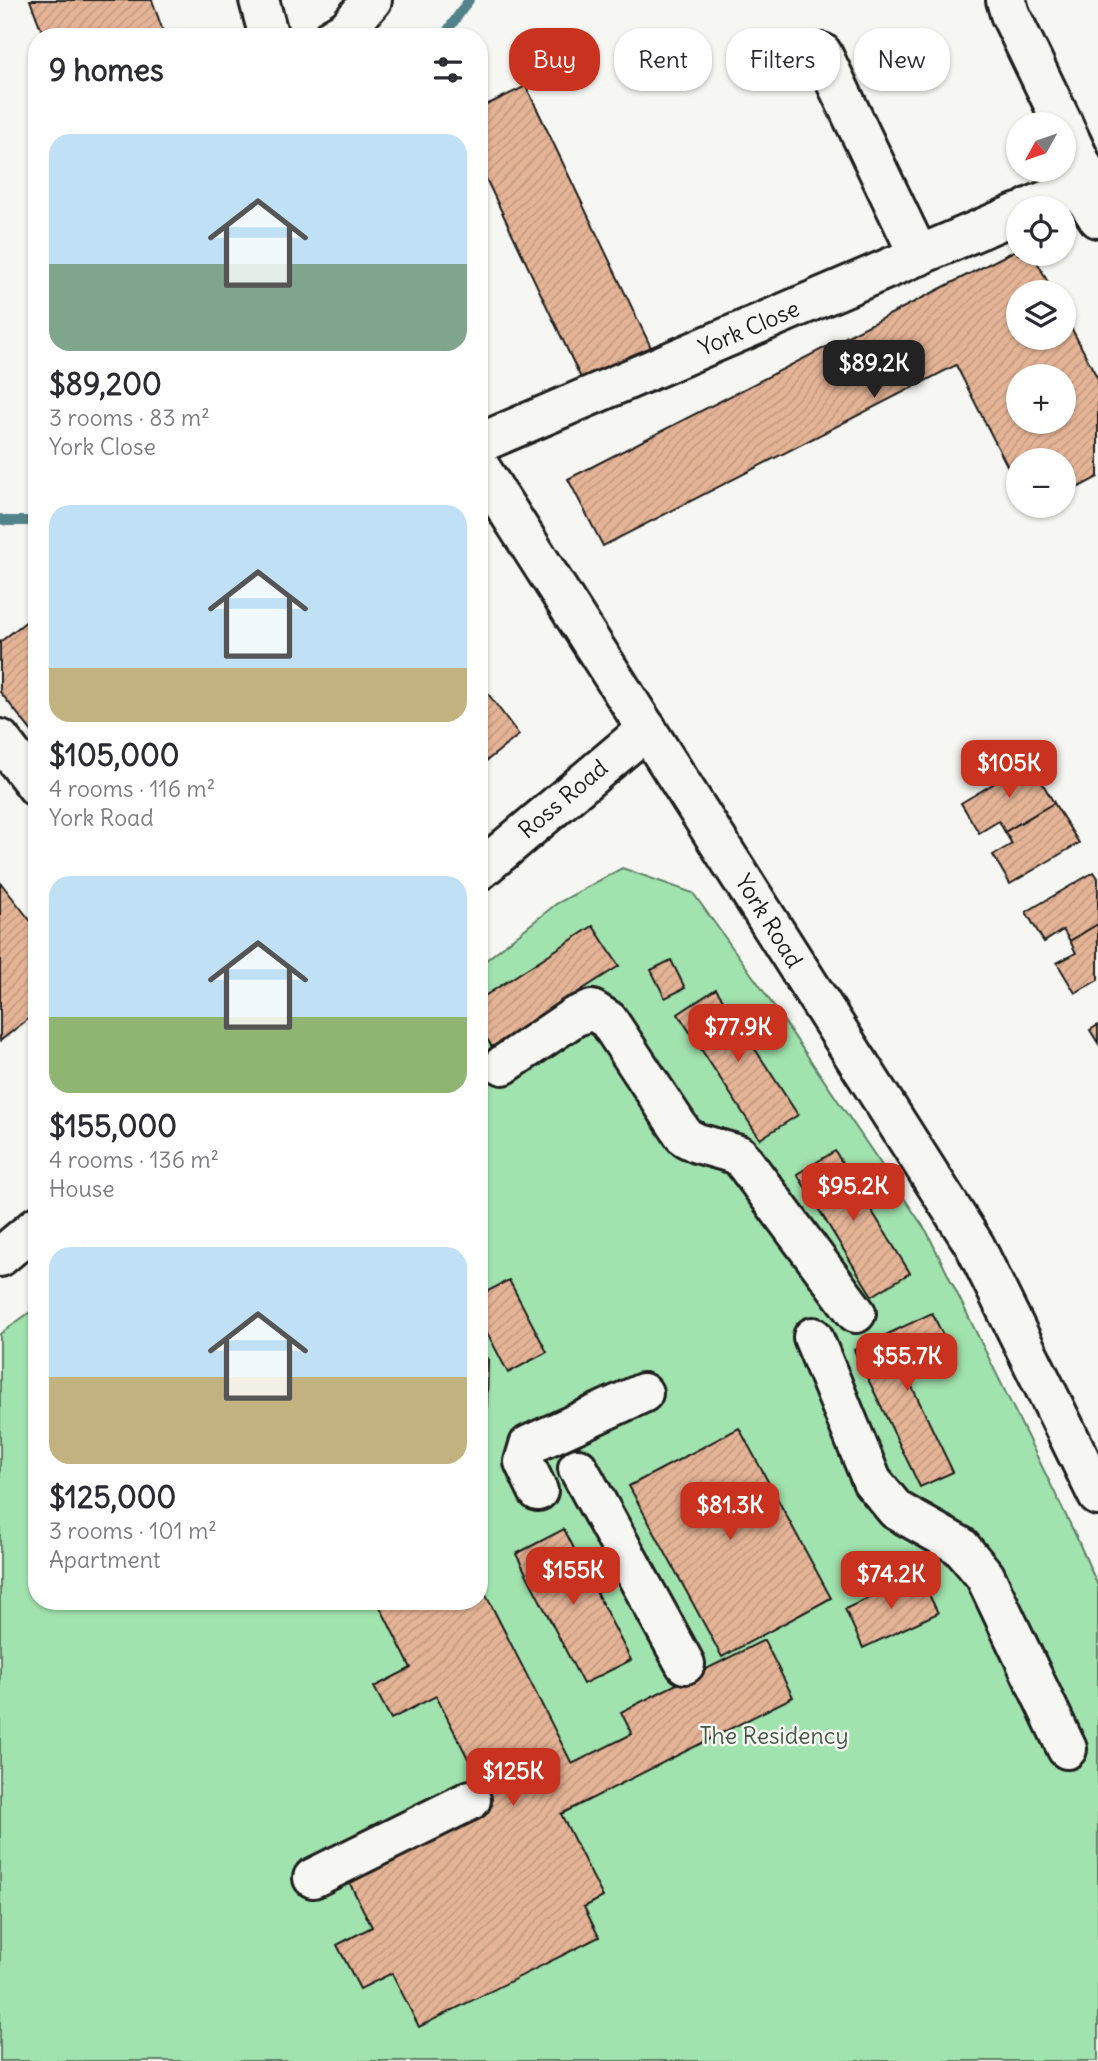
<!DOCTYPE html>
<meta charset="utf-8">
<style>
:root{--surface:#fff;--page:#f2f2f3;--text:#2b2b33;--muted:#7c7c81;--accent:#c8321e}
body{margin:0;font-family:Delius,sans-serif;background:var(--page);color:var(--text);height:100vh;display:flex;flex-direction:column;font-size:26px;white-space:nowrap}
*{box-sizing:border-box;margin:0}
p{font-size:23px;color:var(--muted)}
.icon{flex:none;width:38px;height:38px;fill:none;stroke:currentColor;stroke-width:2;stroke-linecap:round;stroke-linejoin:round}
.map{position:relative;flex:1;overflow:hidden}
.panel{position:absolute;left:28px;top:28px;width:460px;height:1582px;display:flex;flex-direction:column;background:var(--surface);border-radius:28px;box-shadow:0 2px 5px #0004}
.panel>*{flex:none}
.banner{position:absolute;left:509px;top:28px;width:483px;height:63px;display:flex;gap:14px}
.needle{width:46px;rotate:230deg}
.tools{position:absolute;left:1006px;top:112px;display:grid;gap:14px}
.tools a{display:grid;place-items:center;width:70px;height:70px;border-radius:50%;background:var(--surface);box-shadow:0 2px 5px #0004;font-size:35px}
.price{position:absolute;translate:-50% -60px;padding:0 16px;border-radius:14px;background:var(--accent);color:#fff;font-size:23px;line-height:46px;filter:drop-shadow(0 2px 4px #0008)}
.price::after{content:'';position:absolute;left:50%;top:42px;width:21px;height:16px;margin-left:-10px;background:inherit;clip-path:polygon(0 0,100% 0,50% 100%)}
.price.current{background:#222;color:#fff}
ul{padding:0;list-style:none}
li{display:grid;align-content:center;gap:14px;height:371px;padding:0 21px}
li span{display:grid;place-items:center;height:217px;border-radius:21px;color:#555}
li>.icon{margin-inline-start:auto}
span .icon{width:126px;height:126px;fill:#fffc;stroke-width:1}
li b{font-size:30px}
h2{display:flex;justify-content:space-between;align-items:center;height:84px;padding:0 21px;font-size:30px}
.chip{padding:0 24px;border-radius:28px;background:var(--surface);box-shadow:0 2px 5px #0004;font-size:24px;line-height:63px}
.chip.current{background:var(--accent);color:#fff}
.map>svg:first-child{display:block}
.green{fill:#a1e3ae;stroke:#5e8065;stroke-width:2}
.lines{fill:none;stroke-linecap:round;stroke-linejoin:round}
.stream{stroke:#53838a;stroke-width:10}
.building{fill:url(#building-hatch);stroke:#1c1c1c;stroke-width:2;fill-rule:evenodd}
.minor-casing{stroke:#1c1c1c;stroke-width:44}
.minor{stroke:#f6f6f2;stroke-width:38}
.labels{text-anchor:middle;stroke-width:5;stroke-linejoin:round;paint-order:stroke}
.street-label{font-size:23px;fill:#1c1c1c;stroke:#f6f6f2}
.park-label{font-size:23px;fill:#445848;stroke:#f6f6f2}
</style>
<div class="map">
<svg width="1098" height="2061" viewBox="0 0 1098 2061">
<defs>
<pattern id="building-hatch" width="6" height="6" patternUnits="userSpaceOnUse" patternTransform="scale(1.75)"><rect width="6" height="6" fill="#e5b496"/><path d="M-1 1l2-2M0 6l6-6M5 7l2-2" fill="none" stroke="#c49a81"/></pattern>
</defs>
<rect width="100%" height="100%" fill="#f6f6f2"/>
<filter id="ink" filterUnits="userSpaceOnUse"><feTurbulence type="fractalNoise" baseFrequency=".0143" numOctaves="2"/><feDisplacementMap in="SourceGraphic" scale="14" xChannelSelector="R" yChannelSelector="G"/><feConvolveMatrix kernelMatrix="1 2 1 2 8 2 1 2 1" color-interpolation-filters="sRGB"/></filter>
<g filter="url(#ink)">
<polygon class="green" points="622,868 693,893 760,986 927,1232 1076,1536 1098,1586 1098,2061 0,2061 0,1334 37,1307 37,1601 480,1601 480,965 556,904"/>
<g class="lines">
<g class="stream">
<polyline points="443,37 469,0"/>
<polyline points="0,519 7,521 37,521"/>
</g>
</g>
<g class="building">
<polygon points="30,0 152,0 165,37 44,37"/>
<polygon points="526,86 657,360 588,393 480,166 480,108"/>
<path d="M1018 249V254H1033L1053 292H1018V338H1064V314L1098 379V477L1064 495V460H1018V487L956 365 603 546 568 479ZM1018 376H1064V422H1018Z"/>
<polygon points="37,613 37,738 0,692 0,642"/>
<polygon points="480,683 519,735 480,766"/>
<polygon points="1030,762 1054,803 1005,832 999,821 979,833 961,803"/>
<polygon points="1054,803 1079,843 1010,884 993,855 1012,844 1005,832"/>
<polygon points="1094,872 1098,878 1098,924 1070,941 1063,930 1044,942 1026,912"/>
<polygon points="0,882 37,929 37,1012 0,1041"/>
<polygon points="1098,924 1098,980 1075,993 1057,963 1076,953 1070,941"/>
<polygon points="593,926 619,966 492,1047 480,1027 480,999"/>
<polygon points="671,960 685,988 665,998 651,970"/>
<polygon points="716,989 798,1115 760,1139 678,1014"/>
<polygon points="1098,1025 1098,1043 1090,1030"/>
<polygon points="835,1151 910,1273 872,1296 797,1174"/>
<polygon points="509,1280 547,1352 508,1373 480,1319 480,1295"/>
<polygon points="932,1313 949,1347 903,1368 953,1472 920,1487 854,1350"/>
<polygon points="480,1354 488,1359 487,1408 480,1413"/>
<polygon points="739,1428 831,1598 722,1657 629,1486"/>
<polygon points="564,1529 631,1660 583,1684 516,1554"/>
<polygon points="919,1574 938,1613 863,1648 845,1609"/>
<polygon points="480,1583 572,1764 632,1734 621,1712 764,1640 793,1697 561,1814 603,1897 584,1907 599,1937 419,2027 392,1973 360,1989 337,1945 372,1927 347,1878 492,1805 436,1696 391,1719 374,1687 411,1668 377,1601 480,1601"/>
</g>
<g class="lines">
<defs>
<g id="minor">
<polyline points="259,0 269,37"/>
<polyline points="1006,0 1010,14 1063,124"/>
<polyline points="333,37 347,29 372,0"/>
<polyline points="822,53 919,256"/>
<polyline points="1064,127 1090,182"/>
<polyline points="1078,187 1098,218"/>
<polyline points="1029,208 1098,178"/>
<polyline points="480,443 1018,213"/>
<polyline points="480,467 975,1246 1098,1496"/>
<polyline points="0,739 37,787"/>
<polyline points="480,870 647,729"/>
<polyline points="503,1065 574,1017 592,1010 608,1020 685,1137 697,1143 739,1155 856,1313"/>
<polyline points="0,1257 37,1226"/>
<polyline points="813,1337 872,1481 896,1510 960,1546 985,1576 1067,1749"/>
<polyline points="578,1468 685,1664"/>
<polyline points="538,1491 524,1462 529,1445 643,1393"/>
<polyline points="313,1878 471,1800"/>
</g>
</defs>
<use href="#minor" class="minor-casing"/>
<use href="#minor" class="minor"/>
</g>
</g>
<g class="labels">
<g class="street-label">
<text transform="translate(749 328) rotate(-23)" y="8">York Close</text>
<text transform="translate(563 799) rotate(-40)" y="8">Ross Road</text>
<text transform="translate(769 921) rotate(58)" y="8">York Road</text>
</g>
<g class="park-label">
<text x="774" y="1744">The Residency</text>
</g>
</g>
</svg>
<div class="tools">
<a><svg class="needle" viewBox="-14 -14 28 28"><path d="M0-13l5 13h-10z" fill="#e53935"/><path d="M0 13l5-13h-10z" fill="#7c7c81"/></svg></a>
<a><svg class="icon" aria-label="locate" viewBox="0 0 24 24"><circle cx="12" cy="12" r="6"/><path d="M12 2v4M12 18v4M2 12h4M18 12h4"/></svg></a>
<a><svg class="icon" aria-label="layers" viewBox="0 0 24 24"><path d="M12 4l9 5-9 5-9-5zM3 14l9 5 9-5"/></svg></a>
<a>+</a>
<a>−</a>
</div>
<b class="price current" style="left:874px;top:400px">$89.2K</b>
<b class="price" style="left:1009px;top:800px">$105K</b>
<b class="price" style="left:738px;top:1064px">$77.9K</b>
<b class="price" style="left:853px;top:1223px">$95.2K</b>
<b class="price" style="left:907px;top:1393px">$55.7K</b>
<b class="price" style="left:730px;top:1542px">$81.3K</b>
<b class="price" style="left:573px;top:1607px">$155K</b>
<b class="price" style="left:891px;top:1611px">$74.2K</b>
<b class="price" style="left:513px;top:1808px">$125K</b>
<div class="banner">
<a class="chip current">Buy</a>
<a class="chip">Rent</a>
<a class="chip">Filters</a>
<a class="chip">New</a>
</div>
<section class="panel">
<h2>9 homes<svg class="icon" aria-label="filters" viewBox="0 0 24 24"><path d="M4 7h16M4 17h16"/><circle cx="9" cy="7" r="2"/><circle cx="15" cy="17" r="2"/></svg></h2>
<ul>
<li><span style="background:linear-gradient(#bfe0f5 60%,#7fa58c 0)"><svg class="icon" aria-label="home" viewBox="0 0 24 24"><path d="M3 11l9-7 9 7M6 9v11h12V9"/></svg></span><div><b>$89,200</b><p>3 rooms · 83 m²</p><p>York Close</p></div></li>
<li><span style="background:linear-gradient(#bfe0f5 75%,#c2b280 0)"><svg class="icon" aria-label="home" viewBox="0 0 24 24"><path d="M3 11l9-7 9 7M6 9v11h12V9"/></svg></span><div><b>$105,000</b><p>4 rooms · 116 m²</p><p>York Road</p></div></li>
<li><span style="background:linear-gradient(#bfe0f5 65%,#8fb573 0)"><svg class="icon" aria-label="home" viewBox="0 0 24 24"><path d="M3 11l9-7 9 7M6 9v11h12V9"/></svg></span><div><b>$155,000</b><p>4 rooms · 136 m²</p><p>House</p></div></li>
<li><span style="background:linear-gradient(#bfe0f5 60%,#c2b280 0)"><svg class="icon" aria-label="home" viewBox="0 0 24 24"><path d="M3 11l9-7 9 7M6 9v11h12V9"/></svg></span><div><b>$125,000</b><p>3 rooms · 101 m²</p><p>Apartment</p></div></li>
</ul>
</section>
</div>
